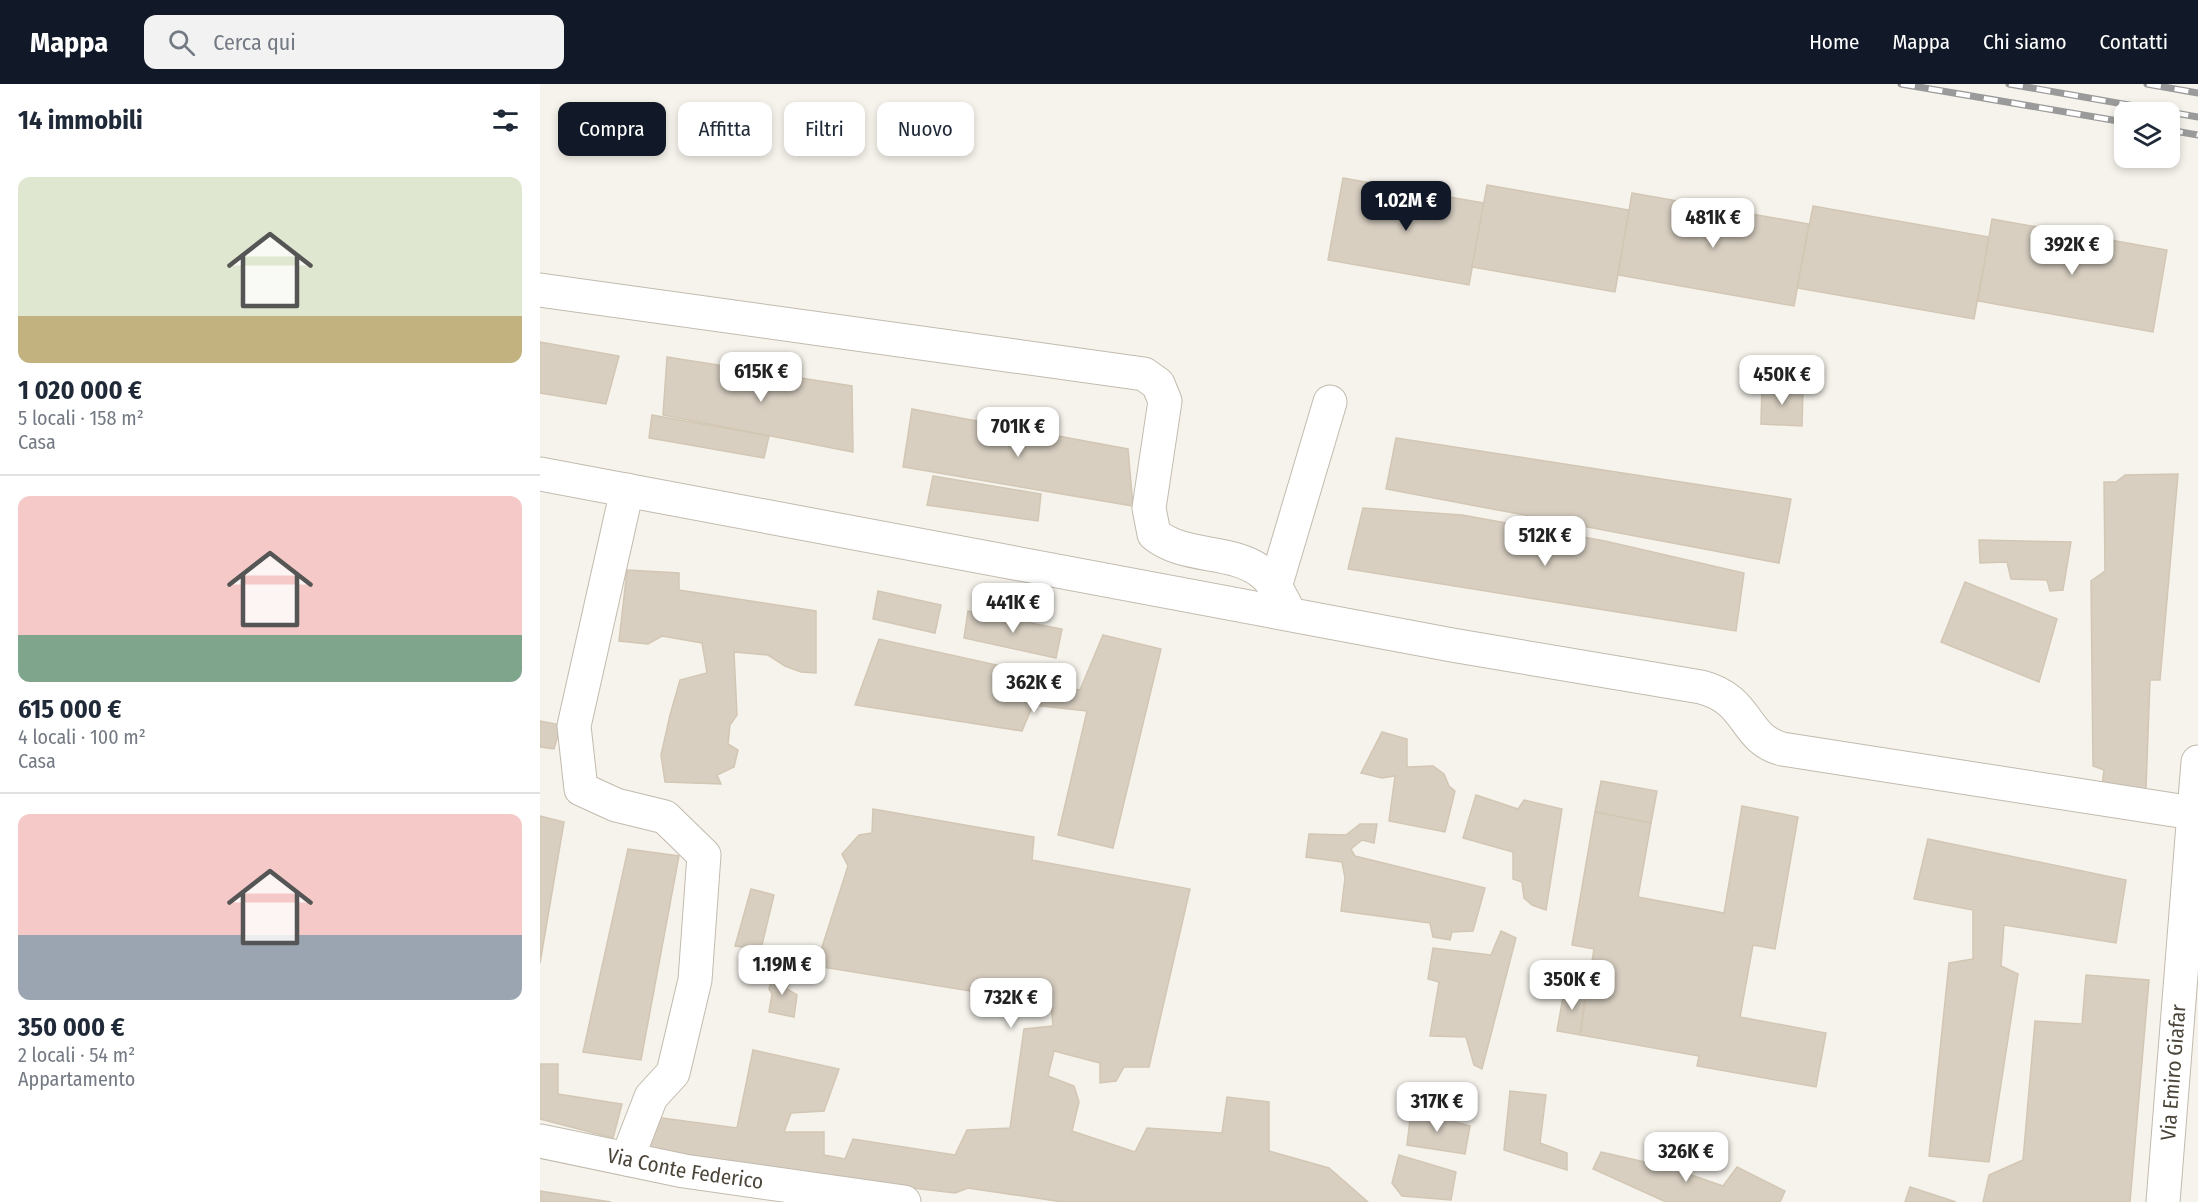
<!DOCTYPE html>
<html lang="it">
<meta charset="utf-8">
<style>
:root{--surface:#fff;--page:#f2f2f3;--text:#1f2937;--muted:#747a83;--line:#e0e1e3;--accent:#111827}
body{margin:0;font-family:"Fira Sans Condensed",sans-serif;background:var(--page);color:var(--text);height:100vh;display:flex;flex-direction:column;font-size:22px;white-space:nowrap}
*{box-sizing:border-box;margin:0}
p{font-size:20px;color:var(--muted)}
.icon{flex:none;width:33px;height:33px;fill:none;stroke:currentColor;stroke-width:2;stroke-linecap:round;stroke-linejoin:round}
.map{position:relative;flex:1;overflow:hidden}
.drawer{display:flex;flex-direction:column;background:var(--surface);width:540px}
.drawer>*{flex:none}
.guide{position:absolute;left:18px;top:18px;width:570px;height:54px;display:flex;gap:12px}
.controls{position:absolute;left:1574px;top:18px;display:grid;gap:12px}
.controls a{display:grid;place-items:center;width:66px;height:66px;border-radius:12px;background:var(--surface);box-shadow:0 3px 9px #0003;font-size:30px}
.price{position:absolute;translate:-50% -51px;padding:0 14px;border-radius:12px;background:#fff;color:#222;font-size:20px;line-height:39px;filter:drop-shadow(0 2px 3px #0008)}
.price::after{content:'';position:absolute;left:50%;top:36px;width:18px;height:14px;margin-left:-9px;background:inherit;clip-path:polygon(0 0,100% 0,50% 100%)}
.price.active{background:var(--accent);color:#fff}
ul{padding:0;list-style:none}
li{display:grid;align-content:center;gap:12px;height:318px;padding:0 18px}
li+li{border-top:2px solid var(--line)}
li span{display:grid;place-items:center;height:186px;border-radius:12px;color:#555}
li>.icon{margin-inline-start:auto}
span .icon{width:108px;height:108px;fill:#fffc;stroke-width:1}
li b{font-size:26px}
h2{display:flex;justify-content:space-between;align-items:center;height:72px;padding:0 18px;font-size:26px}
.tag{padding:0 21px;border-radius:12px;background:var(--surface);box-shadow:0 3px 9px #0003;font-size:21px;line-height:54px}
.tag.active{background:var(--accent);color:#fff}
header{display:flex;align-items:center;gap:36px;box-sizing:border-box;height:84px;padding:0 30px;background:var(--accent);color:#fff}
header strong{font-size:28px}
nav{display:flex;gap:33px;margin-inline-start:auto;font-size:21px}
.search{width:420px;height:54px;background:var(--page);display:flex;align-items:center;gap:15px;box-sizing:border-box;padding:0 21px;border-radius:12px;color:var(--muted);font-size:22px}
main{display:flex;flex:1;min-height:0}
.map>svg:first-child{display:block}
.building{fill:#d8cfc1;stroke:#d3c7b4;stroke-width:1.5}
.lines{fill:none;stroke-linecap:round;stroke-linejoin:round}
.minor-casing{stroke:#c2bbae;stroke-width:35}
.minor{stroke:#fff;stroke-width:33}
.rail-casing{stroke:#9a9a9a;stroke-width:7}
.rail{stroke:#fff;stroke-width:4.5;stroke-dasharray:14;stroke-linecap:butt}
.labels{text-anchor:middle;stroke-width:6;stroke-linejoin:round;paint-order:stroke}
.street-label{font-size:21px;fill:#4b4439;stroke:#fff}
</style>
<header>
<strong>Mappa</strong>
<div class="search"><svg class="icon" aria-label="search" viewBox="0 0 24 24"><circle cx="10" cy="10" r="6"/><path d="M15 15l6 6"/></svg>Cerca qui</div>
<nav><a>Home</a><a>Mappa</a><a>Chi siamo</a><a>Contatti</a></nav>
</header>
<main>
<section class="drawer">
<h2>14 immobili<svg class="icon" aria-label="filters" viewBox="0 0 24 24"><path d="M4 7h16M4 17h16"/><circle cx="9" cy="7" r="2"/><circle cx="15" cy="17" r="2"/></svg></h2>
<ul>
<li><span style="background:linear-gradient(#dfe7d0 75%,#c2b280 0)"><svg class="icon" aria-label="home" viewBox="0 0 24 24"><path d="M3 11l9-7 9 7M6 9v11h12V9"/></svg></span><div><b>1 020 000 €</b><p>5 locali · 158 m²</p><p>Casa</p></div></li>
<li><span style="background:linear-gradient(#f6c9c9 75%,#7fa58c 0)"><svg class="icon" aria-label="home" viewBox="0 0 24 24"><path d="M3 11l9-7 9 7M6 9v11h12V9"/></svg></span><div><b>615 000 €</b><p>4 locali · 100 m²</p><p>Casa</p></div></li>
<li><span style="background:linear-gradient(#f6c9c9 65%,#9aa5b1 0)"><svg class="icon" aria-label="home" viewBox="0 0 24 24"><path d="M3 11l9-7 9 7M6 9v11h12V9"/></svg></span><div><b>350 000 €</b><p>2 locali · 54 m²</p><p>Appartamento</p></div></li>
</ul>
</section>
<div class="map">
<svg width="1658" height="1118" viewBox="0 0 1658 1118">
<rect width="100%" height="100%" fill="#f6f3ec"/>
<g class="building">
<polygon points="803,94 944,119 929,201 788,176"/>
<polygon points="947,101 1089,126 1075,208 932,183"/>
<polygon points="1092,109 1269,140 1254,222 1078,191"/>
<polygon points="1273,122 1449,153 1434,235 1257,204"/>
<polygon points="1452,135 1627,166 1613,248 1438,217"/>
<polygon points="0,258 79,272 66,320 0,309"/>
<polygon points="127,273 312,302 313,368 123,331"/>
<polygon points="1222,301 1263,305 1262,342 1221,340"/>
<polygon points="372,325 588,365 593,422 363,383"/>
<polygon points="112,331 229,352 224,374 109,354"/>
<polygon points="856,354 1251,415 1239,479 846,405"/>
<polygon points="1638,390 1620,596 1610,596 1606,705 1562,702 1564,686 1553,682 1551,497 1565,487 1564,398 1576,398 1585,391"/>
<polygon points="393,392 501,410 498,437 387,421"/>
<polygon points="823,424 922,431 1065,457 1204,489 1196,547 808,485"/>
<polygon points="1439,456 1531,458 1523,506 1510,507 1507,496 1471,495 1467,478 1440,479"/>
<polygon points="87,486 139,489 139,506 276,527 276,589 261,588 245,582 228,571 194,568 197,631 190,641 188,660 198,666 194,683 177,691 181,700 125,698 121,671 130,631 140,596 167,589 162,559 122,552 108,560 79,557"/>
<polygon points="1425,498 1517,535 1499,598 1401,558"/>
<polygon points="338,507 401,521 395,549 333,535"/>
<polygon points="428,527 522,545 516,574 424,554"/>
<polygon points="563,551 621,565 573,764 518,751 547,627 493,621 482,647 315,621 339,555 493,589 489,598 540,606"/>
<polygon points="0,637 21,641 14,665 0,663"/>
<polygon points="842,648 867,655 867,683 893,682 904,690 909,702 915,707 905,748 849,737 855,692 842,694 821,689"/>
<polygon points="1061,697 1117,707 1111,739 1055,728"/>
<polygon points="936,711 978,725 984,716 1022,725 1006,826 992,821 984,814 982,798 973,795 973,768 923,754"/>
<polygon points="1202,722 1258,733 1235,865 1213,861 1200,933 1286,949 1276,1003 1157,982 1159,972 1040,951 1054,865 1032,861 1055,728 1111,739 1098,813 1184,829"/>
<polygon points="333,725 494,753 492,776 650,805 609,983 584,983 576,997 560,999 560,979 514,967 508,992 534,1002 539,1018 532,1047 595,1068 607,1044 682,1049 687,1013 729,1018 729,1067 789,1084 828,1118 523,1118 428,1104 415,1109 228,1087 104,1062 115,1033 197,1044 213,966 299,985 284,1027 251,1029 244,1048 284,1048 284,1071 305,1075 313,1055 415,1071 427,1046 470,1044 484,945 513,942 511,920 276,882 308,782 302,770 319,751 332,749"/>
<polygon points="0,732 24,738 0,879"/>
<polygon points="820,740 837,740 834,759 822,756 811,765 815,772 945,804 933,847 912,848 910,856 893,853 890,839 801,827 805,794 802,778 766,773 769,750 806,751"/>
<polygon points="1388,755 1586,796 1576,859 1464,841 1461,882 1478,890 1449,1078 1389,1072 1409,879 1433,875 1433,826 1374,815"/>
<polygon points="88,765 139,772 101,976 43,968"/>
<polygon points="211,805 234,811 221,865 195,862"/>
<polygon points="961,847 976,854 942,985 934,981 926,953 890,952 899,898 888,895 893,864 951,871"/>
<polygon points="233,889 251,890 247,905 257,911 254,933 229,928 232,910 229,905"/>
<polygon points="1546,891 1609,896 1590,1118 1443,1118 1449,1091 1483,1076 1495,937 1542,940"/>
<polygon points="1025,902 1046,906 1040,951 1017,947"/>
<polygon points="0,980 18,980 18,1010 82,1020 73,1054 0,1035"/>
<polygon points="970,1007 1006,1011 1000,1059 1027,1069 1027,1086 964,1066"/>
<polygon points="871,1026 930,1042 925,1070 867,1061"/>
<polygon points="1061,1068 1131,1084 1183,1102 1197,1083 1245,1107 1240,1118 1126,1118 1053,1085"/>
<polygon points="859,1071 916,1088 911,1116 862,1112 852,1099"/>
<polygon points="1370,1103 1416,1118 1365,1118"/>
<polygon points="0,1107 71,1118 0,1118"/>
</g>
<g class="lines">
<defs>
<g id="minor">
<path d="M0 206 604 290 618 300 625 317 609 424 614 450C645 476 694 464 724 490 736 500 743 517 750 530"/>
<path d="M0 390 912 561 1161 603C1211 616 1202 654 1242 665L1653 729"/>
<polyline points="735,503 790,318"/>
<path id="s1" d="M0 1057 144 1087 364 1118"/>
<polyline points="87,1075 111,1013 133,989 155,896 164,771 125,733 76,721 41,705 34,642 87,406"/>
<path id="s2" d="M1623 1118 1658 678"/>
</g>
</defs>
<use href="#minor" class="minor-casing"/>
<use href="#minor" class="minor"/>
<defs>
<g id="rail">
<polyline points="1361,0 1584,38"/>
<polyline points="1469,0 1658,33"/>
<polyline points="1607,0 1658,9"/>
<polyline points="1629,46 1658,51"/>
</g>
</defs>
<use href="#rail" class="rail-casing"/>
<use href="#rail" class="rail"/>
</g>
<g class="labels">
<g class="street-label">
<text dy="7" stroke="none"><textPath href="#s2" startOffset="130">Via Emiro Giafar</textPath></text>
<text dy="7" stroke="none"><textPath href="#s1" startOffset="148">Via Conte Federico</textPath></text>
</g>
</g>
</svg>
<div class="controls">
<a><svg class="icon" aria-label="layers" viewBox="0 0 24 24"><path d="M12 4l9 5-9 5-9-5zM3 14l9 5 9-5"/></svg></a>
</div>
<b class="price active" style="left:866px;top:148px">1.02M €</b>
<b class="price" style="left:1173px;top:165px">481K €</b>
<b class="price" style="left:1532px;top:192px">392K €</b>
<b class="price" style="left:221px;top:319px">615K €</b>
<b class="price" style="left:1242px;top:322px">450K €</b>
<b class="price" style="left:478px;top:374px">701K €</b>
<b class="price" style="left:1005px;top:483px">512K €</b>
<b class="price" style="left:473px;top:550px">441K €</b>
<b class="price" style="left:494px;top:630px">362K €</b>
<b class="price" style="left:242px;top:912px">1.19M €</b>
<b class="price" style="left:1032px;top:927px">350K €</b>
<b class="price" style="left:471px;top:945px">732K €</b>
<b class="price" style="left:897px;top:1049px">317K €</b>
<b class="price" style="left:1146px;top:1099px">326K €</b>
<div class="guide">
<a class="tag active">Compra</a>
<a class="tag">Affitta</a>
<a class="tag">Filtri</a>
<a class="tag">Nuovo</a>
</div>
</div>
</main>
